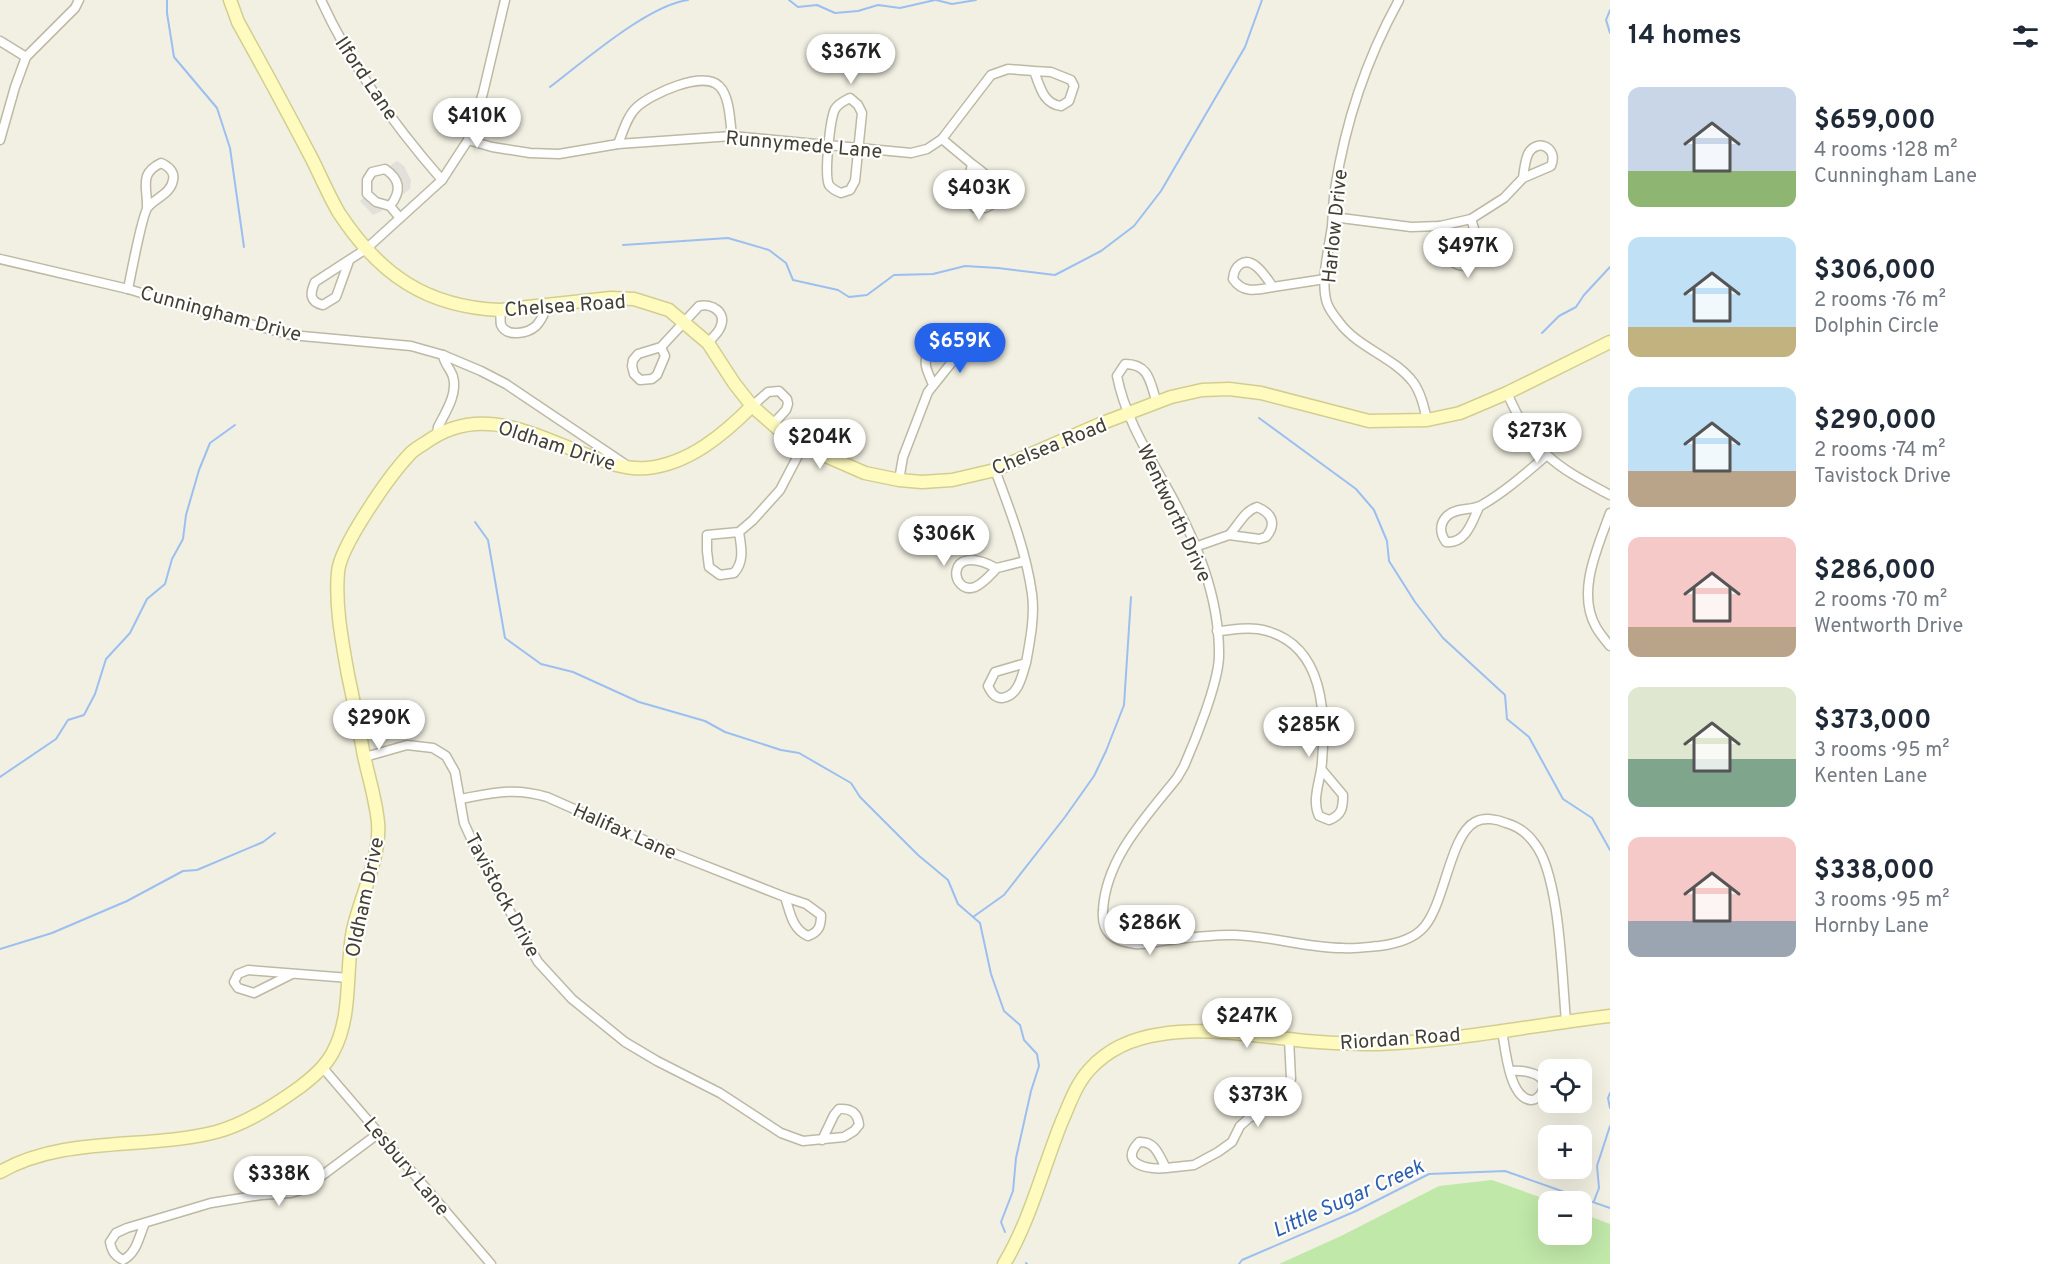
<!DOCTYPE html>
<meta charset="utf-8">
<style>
:root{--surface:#fff;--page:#f2f2f3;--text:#1f2937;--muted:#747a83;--accent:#2563eb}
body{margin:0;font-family:Overpass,sans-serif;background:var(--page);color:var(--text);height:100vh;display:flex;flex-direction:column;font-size:22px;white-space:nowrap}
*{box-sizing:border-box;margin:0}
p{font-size:20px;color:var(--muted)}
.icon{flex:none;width:33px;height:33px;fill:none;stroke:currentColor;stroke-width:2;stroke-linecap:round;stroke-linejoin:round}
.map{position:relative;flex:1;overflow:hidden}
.details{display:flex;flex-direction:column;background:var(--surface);width:450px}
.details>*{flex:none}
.buttons{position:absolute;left:1538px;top:1059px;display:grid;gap:12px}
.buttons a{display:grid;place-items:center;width:54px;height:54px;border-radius:12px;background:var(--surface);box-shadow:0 6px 24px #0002;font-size:30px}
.price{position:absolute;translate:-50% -51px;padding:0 14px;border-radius:21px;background:#fff;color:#222;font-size:20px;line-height:39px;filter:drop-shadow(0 2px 3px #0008)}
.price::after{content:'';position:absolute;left:50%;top:36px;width:18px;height:14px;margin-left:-9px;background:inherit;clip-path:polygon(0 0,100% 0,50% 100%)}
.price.active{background:var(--accent);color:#fff}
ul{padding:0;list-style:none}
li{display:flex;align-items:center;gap:18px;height:150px;padding:0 18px}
li span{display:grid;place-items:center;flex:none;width:168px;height:120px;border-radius:12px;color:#555}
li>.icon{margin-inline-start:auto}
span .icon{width:72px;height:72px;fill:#fffc;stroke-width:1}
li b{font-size:26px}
h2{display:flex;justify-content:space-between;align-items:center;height:72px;padding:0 18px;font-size:26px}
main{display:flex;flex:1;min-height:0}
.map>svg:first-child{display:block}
.green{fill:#c0e8a9}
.parking{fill:#e2e0db}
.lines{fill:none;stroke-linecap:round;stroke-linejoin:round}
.stream{stroke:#9cbff1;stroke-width:2}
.street-casing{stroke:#bdb9a5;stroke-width:11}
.secondary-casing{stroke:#d3ce90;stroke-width:15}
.street{stroke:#fff;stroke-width:8}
.secondary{stroke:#fffbbf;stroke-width:12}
.labels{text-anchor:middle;stroke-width:4.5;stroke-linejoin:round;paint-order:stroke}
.street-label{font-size:20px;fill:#434033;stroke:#fff}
.water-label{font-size:21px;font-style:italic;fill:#2a5fb0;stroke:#fff}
</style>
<main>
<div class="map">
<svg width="1610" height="1264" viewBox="0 0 1610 1264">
<rect width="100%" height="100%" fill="#f2f0e2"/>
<polygon class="green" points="1492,1180 1551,1201 1548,1202 1548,1234 1581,1234 1581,1213 1610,1224 1610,1264 1279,1264 1341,1236 1439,1186"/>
<g class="parking">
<polygon points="397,161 404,166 411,180 410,189 401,196 394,175 385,169"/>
<polygon points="367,194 376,202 382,211 373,215 360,201"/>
</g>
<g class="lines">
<g class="stream">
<polyline points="167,0 167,13 174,57 217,108 230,148 244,247"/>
<polyline points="789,0 798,7 817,5 835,13 858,11 878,5 900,8 935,0"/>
<polyline points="936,0 952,4 976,0"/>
<polyline points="1610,10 1606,20 1610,33"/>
<path d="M550 87C583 62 648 5 688 0"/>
<polyline points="623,245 728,238 769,250 786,263 793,280 838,290 849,297 867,295 894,275 933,274 965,266 998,268 1055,275 1101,251 1134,226 1161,191 1245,47 1262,0"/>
<polyline points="1542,333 1559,316 1576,307 1584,295 1610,267"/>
<polyline points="1259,418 1356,489 1374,510 1387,541 1389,561 1415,602 1443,638 1505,695 1507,719 1529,737 1563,799 1592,818 1610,850"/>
<polyline points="475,522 488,540 505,638 541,664 573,672 639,702 705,721 725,732 781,750 799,753 851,783 860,797 918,855 948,880 958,904 980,923 991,974 1004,1011 1020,1025 1024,1040 1037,1054 1039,1066 1031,1091 1016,1158 1013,1191 1001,1222 1005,1232"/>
<polyline points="0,777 56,739 68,720 84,715 95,694 106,659 130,633 147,599 165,584 172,559 183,539 186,515 199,470 210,443 235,425"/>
<polyline points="973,917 1004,895 1065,817 1094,776 1106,751 1124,705 1131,597"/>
<polyline points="0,949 52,933 127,901 183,871 197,870 263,842 275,833"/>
<polyline points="1610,1093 1608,1098 1610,1108"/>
<polyline points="1594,1201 1599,1188 1597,1166 1610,1126"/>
<polyline points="1026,1263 1027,1264"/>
<polyline points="1239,1264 1242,1260 1356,1211 1429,1174 1505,1171 1610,1208"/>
</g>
<defs>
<g id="street">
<path d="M321 0C351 66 394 125 442 180"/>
<path d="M1399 0C1367 58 1345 124 1335 189 1333 201 1333 214 1332 226 1329 248 1320 282 1327 303 1329 309 1335 317 1339 322 1358 348 1394 357 1413 382 1421 393 1424 407 1427 420"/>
<polyline points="0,41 26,57"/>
<path d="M850 98 858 105 862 113 855 181 850 190 841 193C836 191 832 189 829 185 824 175 830 119 835 109 839 103 844 101 850 98Z"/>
<path d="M942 139 972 164C969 181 961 194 975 208H985L993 204C1000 183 987 175 972 164"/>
<polyline points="0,140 15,87 26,57 75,8 79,0"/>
<path d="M468 140 492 147 530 153 559 154 618 144 732 136 911 153 927 149 942 139 991 75 1008 69 1034 71C1040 86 1043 104 1061 106L1069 101 1074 86 1071 80 1051 72 1034 71"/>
<path d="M618 144C623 132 627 116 637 107 651 94 703 70 719 86 730 96 730 122 732 136"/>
<path d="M390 206C402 191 400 179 385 169L372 172 367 180V194L376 202 390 206 400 218"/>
<path d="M1333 217 1411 227 1440 226 1471 219 1504 198 1523 178 1551 166C1559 148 1537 137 1528 154 1525 161 1524 170 1523 178"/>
<path d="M1440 226C1444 243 1444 266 1466 266 1483 253 1477 237 1471 219"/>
<polyline points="0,259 128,289 201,311 291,335 411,346 443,355 481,371 506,384 625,464"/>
<path d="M349 261 336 297 323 305C309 302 310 293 315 282L366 249 442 180 468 140 483 93 505 0"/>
<path d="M1273 287C1257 290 1243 294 1233 279 1234 266 1244 256 1257 267 1263 272 1268 280 1273 287L1325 279"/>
<path d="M128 289C131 275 142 214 148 207 155 198 171 194 173 180 175 172 168 166 161 163 138 174 148 188 147 208"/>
<path d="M500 310C501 314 500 321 501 325 507 338 528 333 536 326 542 320 545 312 548 304"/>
<path d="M661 347 665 356 657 375 652 379 640 380 634 374 632 366 633 360 638 354 661 347 699 306C711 303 728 312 720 328 718 333 712 338 708 343"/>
<path d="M1507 393C1517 415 1528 438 1547 455 1565 472 1588 483 1610 495"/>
<path d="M1157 403C1150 383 1150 364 1125 364L1117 376C1125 417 1147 452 1167 488 1196 540 1220 597 1219 657 1218 684 1195 741 1184 766L1177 778C1146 817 1106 858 1103 910 1101 934 1114 941 1135 944 1144 945 1154 942 1162 941 1186 938 1211 934 1235 935 1271 936 1307 948 1343 948 1355 949 1367 947 1379 946 1395 944 1413 940 1424 927 1445 903 1450 835 1475 822 1484 817 1497 819 1506 823 1517 826 1528 834 1535 844 1560 876 1562 978 1566 1021"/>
<polyline points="752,406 768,392 779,391 787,399 788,404 786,410 773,424"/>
<path d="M437 434 438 427C445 413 458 394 453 377 451 369 444 364 443 355"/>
<path d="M995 470C1010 510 1026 551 1032 594 1035 616 1030 641 1026 663L995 672 988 686C991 692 994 698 1002 698 1019 696 1022 675 1026 663"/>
<path d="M899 480 903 457 928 392 952 362V355C941 345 923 347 926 366 927 372 931 379 933 385"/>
<path d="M1479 507C1472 522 1466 544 1446 542 1440 534 1439 524 1447 516 1456 507 1472 511 1482 505 1506 491 1526 473 1547 455"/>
<path d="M1610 513C1598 547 1576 592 1596 627 1600 634 1605 640 1610 646"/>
<path d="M739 532C741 546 745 561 734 573L720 575 709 567 707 551V535L739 532 753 520 780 490 803 446"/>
<path d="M1195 547 1229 535 1259 539 1266 537C1277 524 1272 513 1257 507 1244 511 1238 526 1229 535"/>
<path d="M997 568C991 574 984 583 975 587 950 596 944 540 996 568H997L1025 561"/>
<path d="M1217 631C1233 630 1251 626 1267 631 1324 647 1326 714 1322 762 1321 780 1311 799 1319 816L1329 820C1342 815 1343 808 1343 795L1322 770"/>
<path d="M365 757 407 745 433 748 446 756 455 772 464 823 479 856 538 962 572 999 625 1042 657 1061 720 1093 781 1133 803 1141 844 1137 854 1131 859 1125C858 1113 851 1108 839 1109L834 1115 822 1140"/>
<path d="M460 799C493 793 514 787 547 797L678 855 785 897C790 912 792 929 808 936 819 932 821 926 821 915L806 904 785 897"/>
<polyline points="292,974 254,993 238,988 234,982 238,974 248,970 349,978"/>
<path d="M1502 1030C1505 1047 1509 1098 1531 1100 1536 1100 1540 1096 1542 1092 1552 1073 1522 1070 1511 1071"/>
<polyline points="323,1068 491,1264"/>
<path d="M1166 1168C1148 1170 1118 1164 1139 1142 1156 1141 1159 1156 1166 1168L1194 1165 1218 1152 1232 1142 1240 1126 1249 1118 1272 1107 1283 1098 1291 1079 1289 1039"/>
<path d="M145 1223C139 1236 137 1253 123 1260 115 1256 112 1252 110 1242L116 1233 127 1228 211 1203 261 1195 291 1193 304 1189 379 1133"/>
</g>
<g id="secondary">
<path d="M230 0 238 22C263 67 288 113 312 159 321 177 329 196 339 213 379 274 426 307 500 310L611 298 634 299 669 310 708 343 734 383 752 406 785 435 803 446 865 473 899 480 922 482 952 480 995 470 1100 424 1171 397 1202 390 1229 389 1261 393 1369 421 1427 420 1460 413 1507 393 1610 342"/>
<path d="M0 1172C65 1135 146 1150 216 1132 246 1124 275 1105 300 1087 313 1077 325 1067 333 1052 353 1015 345 970 353 930 360 898 381 856 378 823 376 800 369 779 364 756 359 729 354 702 348 675 342 641 335 606 338 572 340 546 390 475 409 455 413 450 419 447 425 443 479 403 532 434 587 455 605 462 627 470 647 468 689 464 724 434 752 406"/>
<path d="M1004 1264C1030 1221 1043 1168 1062 1121 1070 1103 1076 1084 1090 1069 1109 1048 1133 1038 1162 1034 1204 1027 1247 1035 1289 1039 1319 1043 1349 1044 1379 1044 1455 1041 1534 1025 1610 1016"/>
</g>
</defs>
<use href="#street" class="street-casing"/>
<use href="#secondary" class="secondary-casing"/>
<use href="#street" class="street"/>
<use href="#secondary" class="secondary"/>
</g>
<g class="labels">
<g class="street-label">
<text transform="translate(367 78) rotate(56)" y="7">Ilford Lane</text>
<text transform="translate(804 144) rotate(5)" y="7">Runnymede Lane</text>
<text transform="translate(1334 226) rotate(-84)" y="7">Harlow Drive</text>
<text transform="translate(565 305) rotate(-4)" y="7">Chelsea Road</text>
<text transform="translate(221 313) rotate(15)" y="7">Cunningham Drive</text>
<text transform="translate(557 445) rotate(18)" y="7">Oldham Drive</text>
<text transform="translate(1049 446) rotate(-22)" y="7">Chelsea Road</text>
<text transform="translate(1175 513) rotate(65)" y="7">Wentworth Drive</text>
<text transform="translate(625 831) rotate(24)" y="7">Halifax Lane</text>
<text transform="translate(503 895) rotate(62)" y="7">Tavistock Drive</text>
<text transform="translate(364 897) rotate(-78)" y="7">Oldham Drive</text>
<text transform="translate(1400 1038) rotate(-4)" y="7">Riordan Road</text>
<text transform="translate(407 1166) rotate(50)" y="7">Lesbury Lane</text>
</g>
<g class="water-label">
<text transform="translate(1348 1198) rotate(-24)" y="7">Little Sugar Creek</text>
</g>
</g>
</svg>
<div class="buttons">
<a><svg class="icon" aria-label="locate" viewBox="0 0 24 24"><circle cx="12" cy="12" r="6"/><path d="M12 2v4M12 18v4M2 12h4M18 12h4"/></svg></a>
<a>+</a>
<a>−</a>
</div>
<b class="price" style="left:851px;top:85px">$367K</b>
<b class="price" style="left:477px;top:149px">$410K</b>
<b class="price" style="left:979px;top:221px">$403K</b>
<b class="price" style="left:1468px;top:279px">$497K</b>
<b class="price active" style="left:960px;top:374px">$659K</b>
<b class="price" style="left:1537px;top:464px">$273K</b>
<b class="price" style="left:820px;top:470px">$204K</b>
<b class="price" style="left:944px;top:567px">$306K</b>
<b class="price" style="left:379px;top:751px">$290K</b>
<b class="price" style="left:1309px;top:758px">$285K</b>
<b class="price" style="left:1150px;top:956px">$286K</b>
<b class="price" style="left:1247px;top:1049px">$247K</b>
<b class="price" style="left:1258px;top:1128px">$373K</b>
<b class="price" style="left:279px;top:1207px">$338K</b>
</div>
<section class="details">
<h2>14 homes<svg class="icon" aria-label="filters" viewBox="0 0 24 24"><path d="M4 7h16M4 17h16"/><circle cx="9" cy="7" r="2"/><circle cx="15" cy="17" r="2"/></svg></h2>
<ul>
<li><span style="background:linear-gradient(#c9d6e8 70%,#8fb573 0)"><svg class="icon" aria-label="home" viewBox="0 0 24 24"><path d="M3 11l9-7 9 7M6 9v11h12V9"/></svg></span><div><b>$659,000</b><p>4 rooms · 128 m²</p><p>Cunningham Lane</p></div></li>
<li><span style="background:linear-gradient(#bfe0f5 75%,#c2b280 0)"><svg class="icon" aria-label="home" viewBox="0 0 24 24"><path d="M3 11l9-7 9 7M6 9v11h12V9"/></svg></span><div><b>$306,000</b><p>2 rooms · 76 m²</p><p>Dolphin Circle</p></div></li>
<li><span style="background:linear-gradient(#bfe0f5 70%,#b9a48a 0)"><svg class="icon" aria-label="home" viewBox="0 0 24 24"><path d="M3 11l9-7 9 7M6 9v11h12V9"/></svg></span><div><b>$290,000</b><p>2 rooms · 74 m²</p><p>Tavistock Drive</p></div></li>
<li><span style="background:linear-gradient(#f6c9c9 75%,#b9a48a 0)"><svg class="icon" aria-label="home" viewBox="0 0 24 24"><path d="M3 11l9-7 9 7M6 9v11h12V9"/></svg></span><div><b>$286,000</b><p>2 rooms · 70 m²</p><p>Wentworth Drive</p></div></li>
<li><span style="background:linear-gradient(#dfe7d0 60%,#7fa58c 0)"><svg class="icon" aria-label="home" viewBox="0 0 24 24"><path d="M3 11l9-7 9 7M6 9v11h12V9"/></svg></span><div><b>$373,000</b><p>3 rooms · 95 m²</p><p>Kenten Lane</p></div></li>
<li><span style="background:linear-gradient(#f6c9c9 70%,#9aa5b1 0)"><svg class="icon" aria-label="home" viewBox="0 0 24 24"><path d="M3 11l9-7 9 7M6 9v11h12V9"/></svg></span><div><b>$338,000</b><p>3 rooms · 95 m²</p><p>Hornby Lane</p></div></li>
</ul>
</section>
</main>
